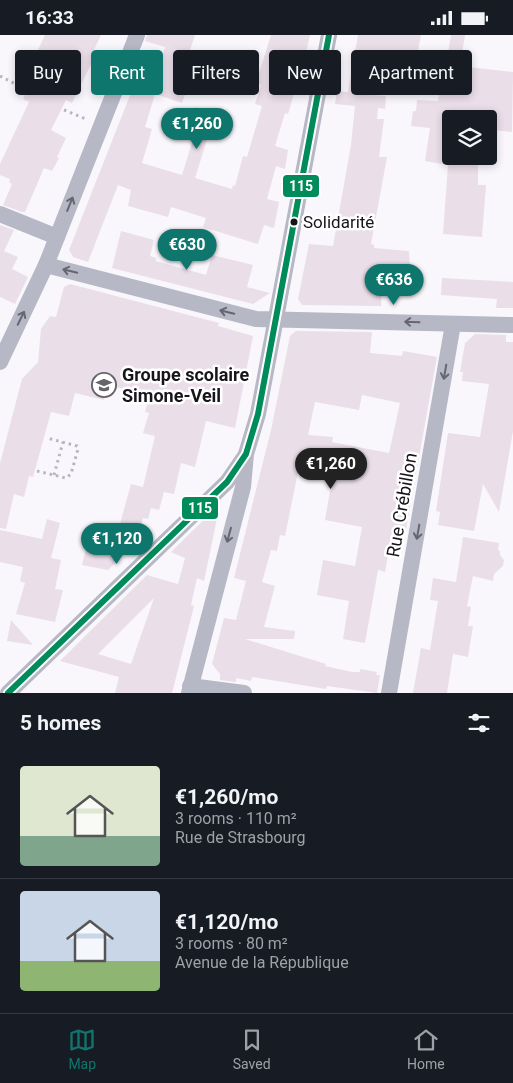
<!DOCTYPE html>
<meta charset="utf-8">
<style>
:root{--surface:#171b24;--page:#242831;--text:#f1f3f6;--muted:#9ea1a6;--line:#363941;--accent:#0f766e}
body{margin:0;font-family:Roboto,sans-serif;background:var(--page);color:var(--text);height:100vh;display:flex;flex-direction:column;font-size:19px;white-space:nowrap}
*{box-sizing:border-box;margin:0}
p{font-size:16px;color:var(--muted)}
.icon{flex:none;width:28px;height:28px;fill:none;stroke:currentColor;stroke-width:2;stroke-linecap:round;stroke-linejoin:round}
.map{position:relative;height:658px;overflow:hidden}
.sheet{display:flex;flex-direction:column;background:var(--surface);flex:1}
.sheet>*{flex:none}
.top-card{position:absolute;left:15px;top:15px;width:484px;height:45px;display:flex;gap:10px}
.controls{position:absolute;left:442px;top:75px;display:grid;gap:10px}
.controls a{display:grid;place-items:center;width:55px;height:55px;border-radius:5px;background:var(--surface);box-shadow:0 2px 8px #0003;font-size:25px}
.price{position:absolute;translate:-50% -42px;padding:0 11px;border-radius:18px;background:var(--accent);color:#fff;font-size:16px;line-height:32px;filter:drop-shadow(0 1px 2px #0008)}
.price::after{content:'';position:absolute;left:50%;top:30px;width:15px;height:11px;margin-left:-8px;background:inherit;clip-path:polygon(0 0,100% 0,50% 100%)}
.price.active{background:#222;color:#fff}
ul{padding:0;list-style:none}
li{display:flex;align-items:center;gap:15px;height:125px;padding:0 20px}
li+li{border-top:1px solid var(--line)}
li span{display:grid;place-items:center;flex:none;width:140px;height:100px;border-radius:5px;color:#555}
li>.icon{margin-inline-start:auto}
span .icon{width:60px;height:60px;fill:#fffc;stroke-width:1}
li b{font-size:21px}
h2{display:flex;justify-content:space-between;align-items:center;height:60px;padding:0 20px;font-size:21px}
.tag{padding:0 18px;border-radius:5px;background:var(--surface);box-shadow:0 2px 8px #0003;font-size:18px;line-height:45px}
.tag.active{background:var(--accent);color:#fff}
.status{display:flex;justify-content:space-between;align-items:center;height:35px;padding:0 25px;background:var(--surface);direction:ltr}
.status svg{height:14px;fill:currentColor}
.tabs{display:flex;justify-content:space-around;align-items:center;height:70px;border-top:1px solid var(--line);background:var(--surface);font-size:14px;color:var(--muted)}
.tabs a{display:grid;justify-items:center;gap:2px}
.tabs .active{color:var(--accent)}
.map>svg:first-child{display:block}
.building{fill:#eadee8;fill-rule:evenodd}
.lines{fill:none;stroke-linecap:round;stroke-linejoin:round}
.path{stroke:#b5b6c0;stroke-width:3;stroke-dasharray:2.5 4;stroke-linecap:butt}
.minor{stroke:#b6b8c6;stroke-width:16}
.bus-1-casing{stroke:#fff;stroke-width:10}
.bus-1{stroke:#008b5a;stroke-width:6}
.oneway{stroke:#666670}
.bus-dot{fill:#17151a;stroke:#fff;stroke-width:2}
.labels{text-anchor:middle;stroke-width:5;stroke-linejoin:round;paint-order:stroke}
.bus-label{font-size:17px;fill:#17151a;stroke:#fff;text-anchor:start}
.poi-label{font-size:18px;font-weight:bold;fill:#17151a;stroke:#fff;text-anchor:start}
.street-label{font-size:18px;fill:#17151a;stroke:#fff}
.line-badge{stroke:#fff;stroke-width:2}
.badge-label{font-size:14px;text-anchor:middle;font-weight:bold;fill:#fff}
</style>
<div class="status"><b>16:33</b><svg viewBox="0 0 49 12"><path d="M0 12V9h3v3zM5 12V6h3v6zM10 12V3h3v9zM15 12V0h3v12zM26 1h20v11H26zM47 4h2v5h-2z"/></svg></div>
<div class="map">
<svg width="513" height="658" viewBox="0 0 513 658">
<rect width="100%" height="100%" fill="#f9f7fc"/>
<g class="building">
<polygon points="45,0 101,0 91,21 96,19 72,68 66,65 51,95 66,103 57,122 59,123 52,136 44,133 25,177 22,177 3,170 12,149 9,147 10,144 0,140 0,129 29,67 23,64 43,20 37,17"/>
<polygon points="147,0 195,0 180,46 189,49 182,68 155,59 145,92 152,94 142,128 182,140 198,88 191,86 195,72 227,81 222,95 211,92 195,143 232,154 233,150 235,151 243,121 247,122 262,71 255,69 261,50 256,48 271,0 310,0 300,45 298,45 288,79 285,78 275,111 288,115 285,134 276,131 267,164 279,167 274,193 264,190 258,209 203,192 206,183 171,172 168,182 128,171 131,155 118,150 88,227 73,222 69,215 140,35 156,39 165,12 145,6"/>
<polygon points="358,0 421,0 416,26 379,21 372,60 386,61 385,74 378,73 377,84 384,84 379,122 387,122 371,209 374,210 374,213 409,216 410,232 382,234 381,271 302,270 298,264 309,209 333,211 351,110 355,71 335,69 337,56 348,57"/>
<polygon points="451,0 465,0 460,31 513,37 512,97 493,95 494,84 451,84 451,121 478,121 478,150 486,150 482,202 443,199 448,130 425,126 430,93 411,91 413,76 416,76 417,65 438,66 443,29 446,29"/>
<polygon points="0,190 14,195 4,216 18,222 12,234 28,242 15,269 0,262"/>
<polygon points="121,196 154,205 150,221 156,223 156,226 206,240 212,220 253,230 247,252 270,258 253,269 112,233"/>
<polygon points="442,243 513,247 513,273 496,273 497,264 441,260"/>
<polygon points="70,249 219,288 218,291 253,301 235,393 206,386 195,432 181,428 174,459 164,457 159,475 151,473 148,484 143,483 140,493 137,492 132,511 108,535 82,530 90,497 110,501 117,488 120,489 131,449 143,452 155,401 143,398 149,378 145,377 150,360 108,350 104,365 75,358 69,381 51,377 33,442 29,441 24,462 14,459 6,494 0,493 0,428 22,344 38,327 41,294 50,281 56,282 64,252"/>
<path d="M296 296 372 297 370 318 402 321 403 316 437 322 405 500 392 498 385 537 378 535 365 608 343 604 349 566 317 560 323 525 355 531 362 492 325 485 332 444 298 437 285 501 280 500 277 516 271 515 262 547 275 551 264 592 295 596 294 604H245L326 629 325 631 352 637H360V634L377 637 376 640H380L377 658 327 651 326 654 252 642 251 646 236 643V647L220 645V639L212 629 224 583 236 585 246 546 234 543 271 395 290 301ZM362 360 400 368 389 418 332 407 333 402 308 400 315 367 359 375Z"/>
<polygon points="475,299 506,300 506,307 513,307 513,396 499,477 483,449 474,496 438,490 440,477 436,476 448,398 480,402 489,349 462,346 463,337 460,337 465,308"/>
<path d="M220 469 204 546 197 543 191 570 194 571 172 658H115L119 642 60 626 147 540 178 549 185 523 171 517ZM154 563 131 629 98 619Z"/>
<polygon points="47,484 60,488 51,523 61,525 55,554 63,555 55,587 16,579 25,548 20,546 23,532 0,527 0,495 42,504"/>
<polygon points="463,502 499,508 498,515 500,516 500,520 504,525 503,531 494,539 493,546 473,541 467,571 471,572 468,591 473,591 468,622 453,619 447,658 413,658 421,613 430,615 438,566 430,565 433,543 456,547"/>
<polygon points="11,585 33,610 7,606"/>
</g>
<g class="lines">
<g class="path">
<polyline points="0,41 25,54"/>
<polyline points="64,75 86,84"/>
<polyline points="37,436 66,443 71,439 78,414 77,411 47,403"/>
<polyline points="54,440 63,407"/>
</g>
<g class="minor">
<polyline points="0,179 57,202"/>
<polyline points="46,230 256,284 513,290"/>
<polyline points="0,327 46,230 137,0"/>
<polyline points="190,651 244,658"/>
<polyline points="8,658 227,447 245,421"/>
<polyline points="189,658 243,452 246,419 258,379 329,0"/>
<polyline points="389,658 453,289"/>
</g>
<defs>
<polyline id="bus-1" points="8,658 227,447 246,419 258,379 329,0"/>
</defs>
<use href="#bus-1" class="bus-1-casing"/>
<use href="#bus-1" class="bus-1"/>
</g>
<defs><path id="oneway-shaft" d="M-6 0H5M1.5-3L5.5 0L1.5 3" fill="none" stroke-width="1.6" stroke-linecap="round" stroke-linejoin="round" transform="scale(1.25)"/></defs>
<g class="oneway">
<use href="#oneway-shaft" transform="translate(70 169) rotate(-68)"/>
<use href="#oneway-shaft" transform="translate(70 236) rotate(-166)"/>
<use href="#oneway-shaft" transform="translate(227 277) rotate(-166)"/>
<use href="#oneway-shaft" transform="translate(21 283) rotate(-64)"/>
<use href="#oneway-shaft" transform="translate(412 287) rotate(-178)"/>
<use href="#oneway-shaft" transform="translate(445 337) rotate(100)"/>
<use href="#oneway-shaft" transform="translate(418 497) rotate(100)"/>
<use href="#oneway-shaft" transform="translate(229 500) rotate(105)"/>
</g>
<defs>
<symbol id="school-ring" viewBox="-11 -11 22 22"><circle r="9.5" fill="#fff" stroke="#666469" stroke-width="1.5"/><path d="M0-5L7-2L0 1L-7-2ZM-4 1L0 2.5L4 1V4Q0 6-4 4Z" fill="#666469"/></symbol>
</defs>
<g fill-rule="evenodd">
<use href="#school-ring" x="90" y="336" width="28" height="28"/>
</g>
<circle class="bus-dot" cx="294" cy="187" r="4.5"/>
<g class="labels">
<g class="bus-label">
<text x="303" y="193">Solidarité</text>
</g>
<g class="poi-label">
<text x="122" y="346">Groupe scolaire<tspan x="122" dy="21">Simone-Veil</tspan></text>
</g>
<g class="street-label">
<text transform="translate(402 470) rotate(-80)" y="6">Rue Crébillon</text>
</g>
</g>
<g class="line-badge">
<rect x="282" y="139" width="38" height="24" rx="5" fill="#008b5a"/>
<rect x="181" y="461" width="38" height="24" rx="5" fill="#008b5a"/>
</g>
<g class="badge-label">
<text x="301" y="156">115</text>
<text x="200" y="478">115</text>
</g>
</svg>
<div class="controls">
<a><svg class="icon" aria-label="layers" viewBox="0 0 24 24"><path d="M12 4l9 5-9 5-9-5zM3 14l9 5 9-5"/></svg></a>
</div>
<b class="price" style="left:197px;top:115px">€1,260</b>
<b class="price" style="left:187px;top:236px">€630</b>
<b class="price" style="left:394px;top:271px">€636</b>
<b class="price active" style="left:331px;top:455px">€1,260</b>
<b class="price" style="left:117px;top:530px">€1,120</b>
<div class="top-card">
<a class="tag">Buy</a>
<a class="tag active">Rent</a>
<a class="tag">Filters</a>
<a class="tag">New</a>
<a class="tag">Apartment</a>
</div>
</div>
<section class="sheet">
<h2>5 homes<svg class="icon" aria-label="filters" viewBox="0 0 24 24"><path d="M4 7h16M4 17h16"/><circle cx="9" cy="7" r="2"/><circle cx="15" cy="17" r="2"/></svg></h2>
<ul>
<li><span style="background:linear-gradient(#dfe7d0 70%,#7fa58c 0)"><svg class="icon" aria-label="home" viewBox="0 0 24 24"><path d="M3 11l9-7 9 7M6 9v11h12V9"/></svg></span><div><b>€1,260/mo</b><p>3 rooms · 110 m²</p><p>Rue de Strasbourg</p></div></li>
<li><span style="background:linear-gradient(#c9d6e8 70%,#8fb573 0)"><svg class="icon" aria-label="home" viewBox="0 0 24 24"><path d="M3 11l9-7 9 7M6 9v11h12V9"/></svg></span><div><b>€1,120/mo</b><p>3 rooms · 80 m²</p><p>Avenue de la République</p></div></li>
</ul>
</section>
<nav class="tabs">
<a class="active"><svg class="icon" aria-label="map" viewBox="0 0 24 24"><path d="M3 6l6-2 6 2 6-2v14l-6 2-6-2-6 2zM9 4v14M15 6v14"/></svg>Map</a>
<a><svg class="icon" aria-label="saved" viewBox="0 0 24 24"><path d="M7 4h10v16l-5-4-5 4z"/></svg>Saved</a>
<a><svg class="icon" aria-label="home" viewBox="0 0 24 24"><path d="M3 11l9-7 9 7M6 9v11h12V9"/></svg>Home</a>
</nav>
